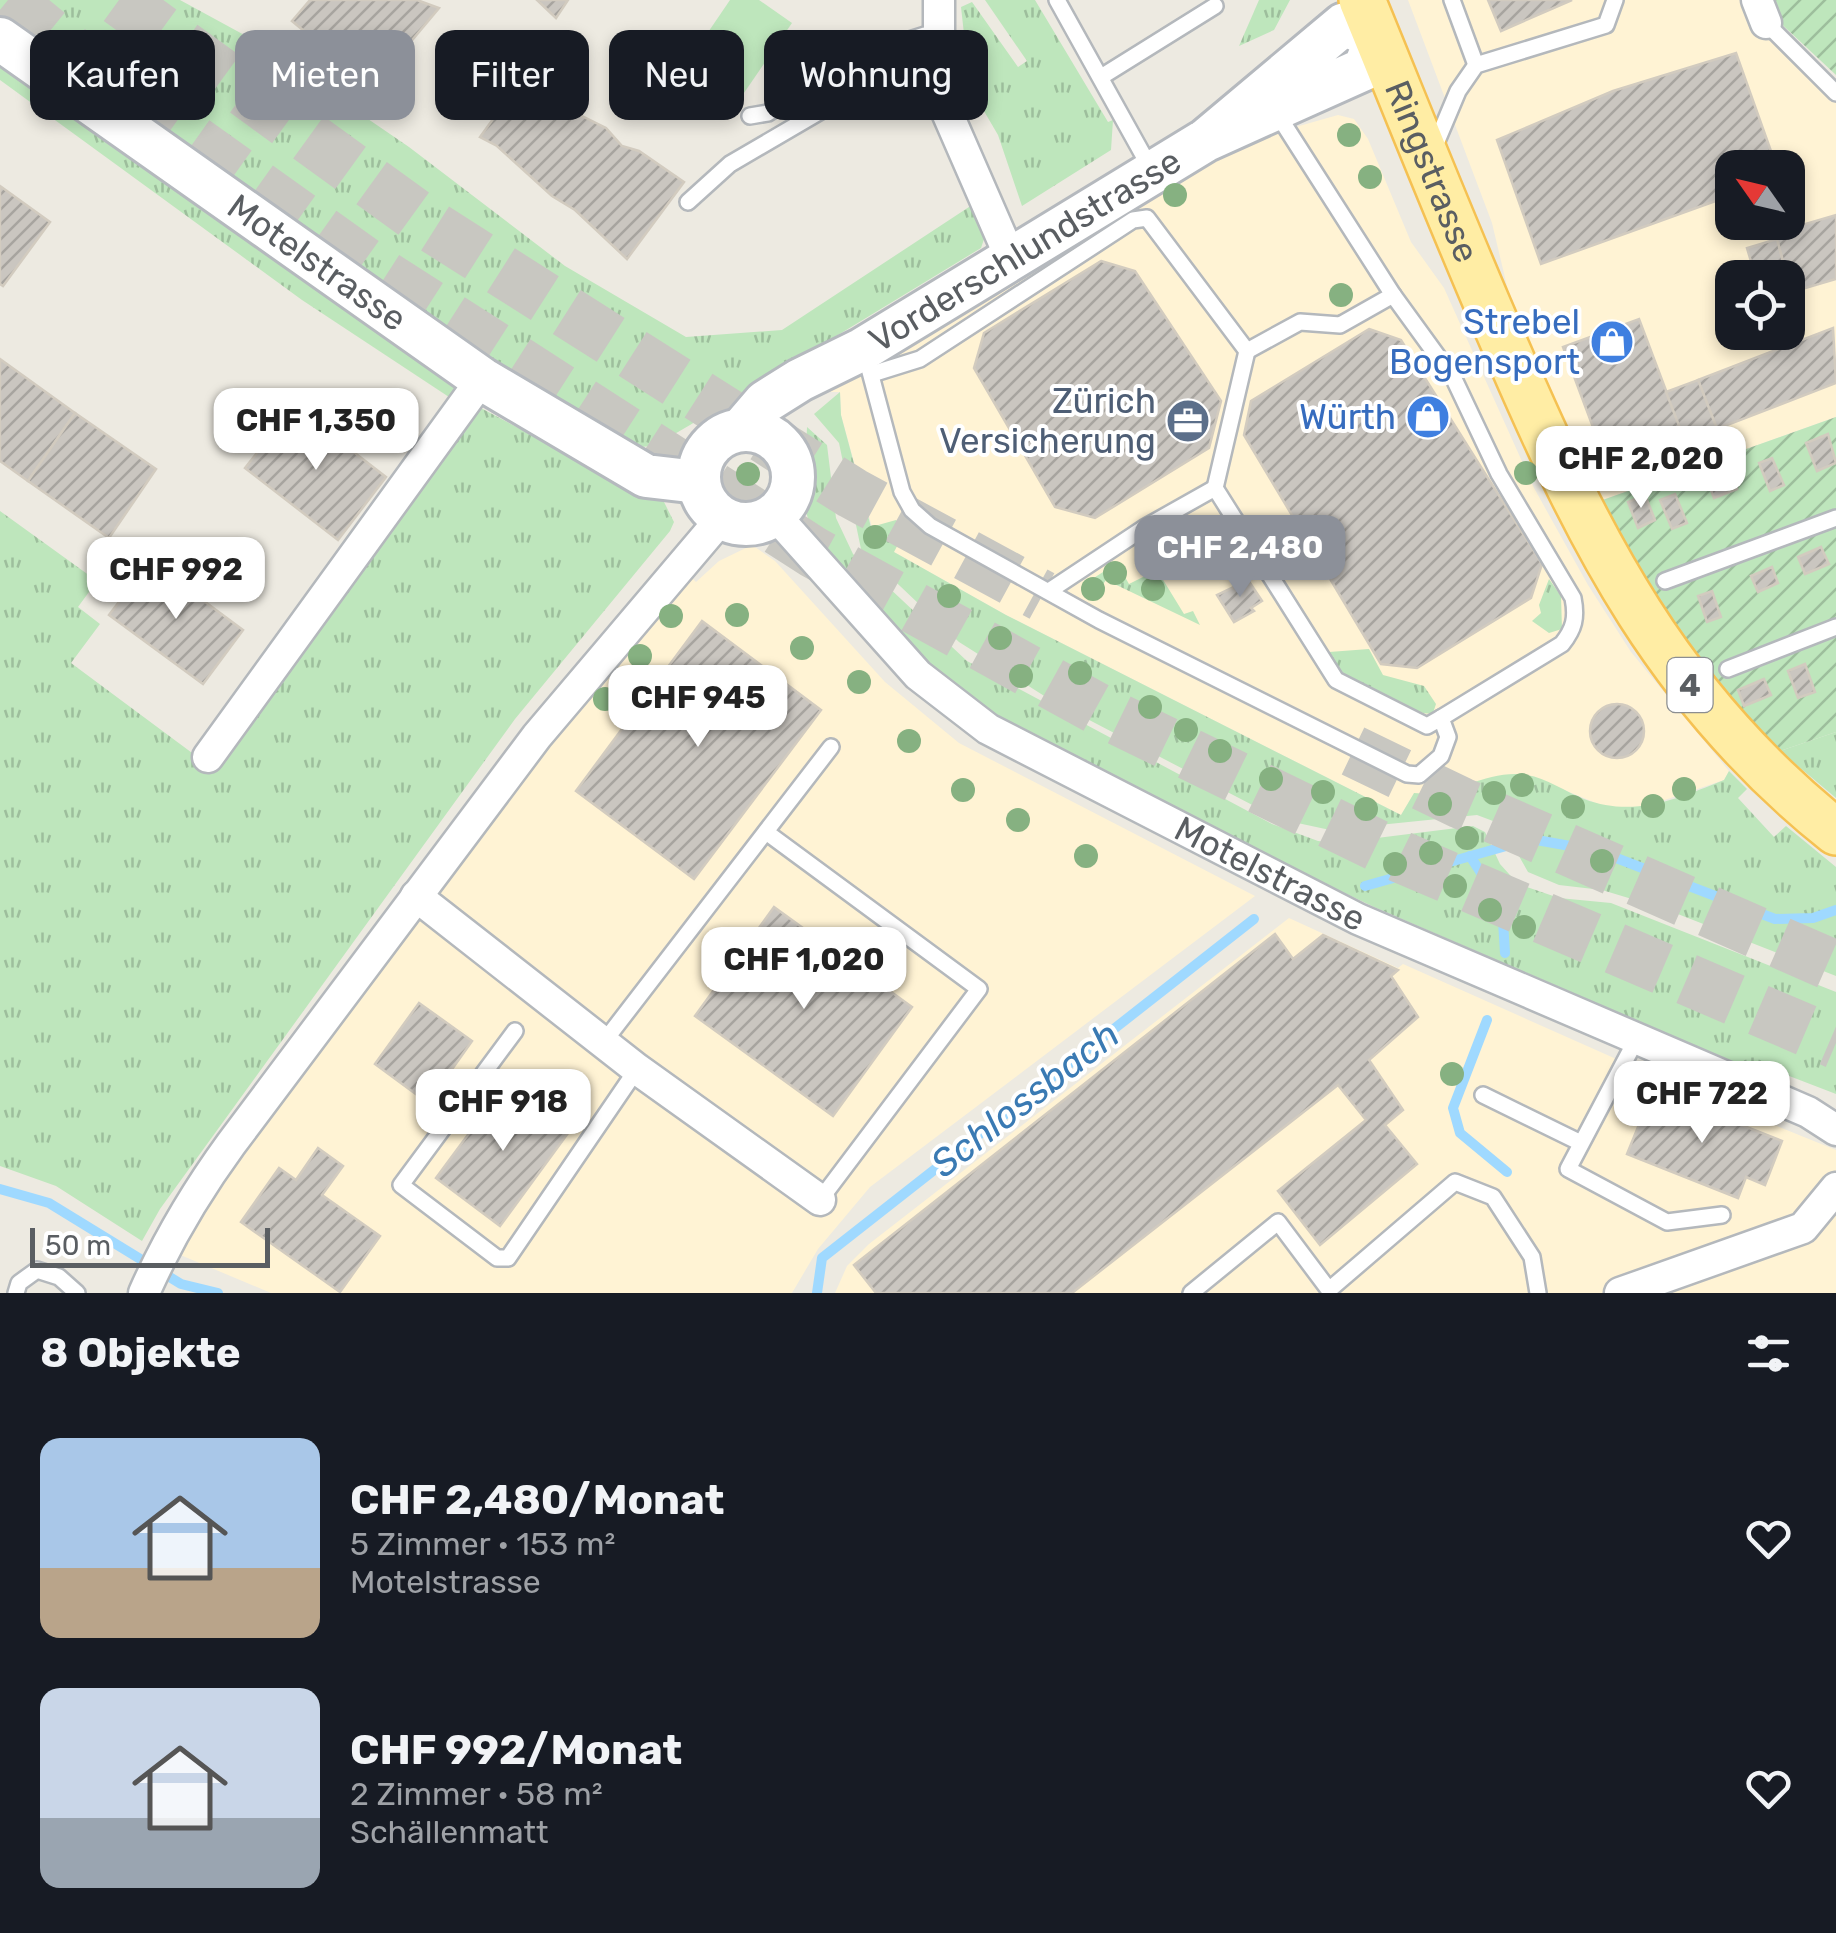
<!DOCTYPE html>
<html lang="de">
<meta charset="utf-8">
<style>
:root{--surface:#171b24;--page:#20242c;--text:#f1f3f6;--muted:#9ea1a6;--accent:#8c9099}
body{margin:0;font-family:Rubik,sans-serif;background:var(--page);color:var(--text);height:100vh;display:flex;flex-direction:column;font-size:38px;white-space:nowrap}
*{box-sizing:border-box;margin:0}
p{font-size:32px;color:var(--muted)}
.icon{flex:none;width:55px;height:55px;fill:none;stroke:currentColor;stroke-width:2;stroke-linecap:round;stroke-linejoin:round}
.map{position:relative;height:1293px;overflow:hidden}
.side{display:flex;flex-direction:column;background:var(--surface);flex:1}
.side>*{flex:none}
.banner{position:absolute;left:30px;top:30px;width:1000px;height:90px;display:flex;gap:20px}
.needle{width:65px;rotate:304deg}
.fabs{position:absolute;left:1715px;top:150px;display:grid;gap:20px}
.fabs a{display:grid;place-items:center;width:90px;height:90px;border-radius:20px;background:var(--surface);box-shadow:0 5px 15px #0003;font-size:50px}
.scale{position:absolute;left:30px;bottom:25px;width:240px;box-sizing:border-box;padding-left:10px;border:5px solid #5a5e62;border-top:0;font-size:28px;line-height:35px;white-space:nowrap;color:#5a5e62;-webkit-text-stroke:8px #fff;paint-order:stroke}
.price{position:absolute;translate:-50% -85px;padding:0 22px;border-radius:20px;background:#fff;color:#222;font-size:32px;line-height:65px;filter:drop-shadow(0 2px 5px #0008)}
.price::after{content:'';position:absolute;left:50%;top:60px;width:30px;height:22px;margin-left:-15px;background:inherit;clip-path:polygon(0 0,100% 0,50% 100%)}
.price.active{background:var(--accent);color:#fff}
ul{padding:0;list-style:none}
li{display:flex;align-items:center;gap:30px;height:250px;padding:0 40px}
li span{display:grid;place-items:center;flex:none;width:280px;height:200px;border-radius:20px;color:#555}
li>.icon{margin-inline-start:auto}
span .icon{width:120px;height:120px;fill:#fffc;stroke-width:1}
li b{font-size:42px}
h2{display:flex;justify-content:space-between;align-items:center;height:120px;padding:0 40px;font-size:42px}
.pill{padding:0 35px;border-radius:20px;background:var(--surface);box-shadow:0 5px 15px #0003;font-size:35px;line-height:90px}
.pill.active{background:var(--accent);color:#fff}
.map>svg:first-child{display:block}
.commercial{fill:#fff3d4;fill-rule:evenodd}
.grass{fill:url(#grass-tufts)}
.garden{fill:url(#garden-furrows)}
.pitch{fill:#bee6bc}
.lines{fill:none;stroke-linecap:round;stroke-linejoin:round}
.stream{stroke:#9fd9ff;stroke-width:10}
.building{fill:url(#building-hatch);stroke:#d2cbbf;stroke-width:2.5}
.highway-tunnel{stroke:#c8c7c1;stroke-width:52;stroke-dasharray:52 26;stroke-linecap:butt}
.lane-casing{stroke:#b4b8bc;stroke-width:20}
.street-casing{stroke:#b4b8bc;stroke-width:35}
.secondary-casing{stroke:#b5b9be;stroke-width:48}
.primary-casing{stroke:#f5c152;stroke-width:50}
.lane{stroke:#fff;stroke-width:15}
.street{stroke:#fff;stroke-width:30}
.secondary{stroke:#fff;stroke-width:42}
.primary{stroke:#ffeda4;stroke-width:45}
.tree{fill:#86b181}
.labels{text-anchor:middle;stroke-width:8;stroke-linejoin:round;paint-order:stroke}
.shield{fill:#fff;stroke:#8c8e91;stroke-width:2.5}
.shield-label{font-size:32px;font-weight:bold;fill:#5a5e62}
.street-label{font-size:35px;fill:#5a5e62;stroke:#fff}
.shop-label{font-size:35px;fill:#366cbe;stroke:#fff;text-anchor:end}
.service-label{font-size:35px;fill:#4e5e75;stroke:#fff;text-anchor:end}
.water-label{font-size:38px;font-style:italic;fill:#3a7ab3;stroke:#fff}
</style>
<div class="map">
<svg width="1836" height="1293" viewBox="0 0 1836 1293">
<defs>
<pattern id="grass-tufts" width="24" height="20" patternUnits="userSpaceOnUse" patternTransform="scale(2.5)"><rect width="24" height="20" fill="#bee6bc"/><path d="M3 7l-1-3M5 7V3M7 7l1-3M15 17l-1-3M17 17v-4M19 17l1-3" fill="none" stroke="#9dbe9c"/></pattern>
<pattern id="garden-furrows" width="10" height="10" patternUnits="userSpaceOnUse" patternTransform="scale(2.5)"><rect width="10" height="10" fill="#bee6bc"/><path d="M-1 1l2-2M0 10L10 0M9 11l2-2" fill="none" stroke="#9dbe9c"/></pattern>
<pattern id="building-hatch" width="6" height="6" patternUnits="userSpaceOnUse" patternTransform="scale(2.5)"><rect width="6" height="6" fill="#cac6c0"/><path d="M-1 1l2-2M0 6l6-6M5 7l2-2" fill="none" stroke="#a7a49f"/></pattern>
</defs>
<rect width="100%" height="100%" fill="#edeae1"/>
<g class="commercial">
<path d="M1408 0H1742L1789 60 1836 100V417L1597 502 1511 303 1492 223ZM1732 168H1788V222H1732ZM1732 278H1788V332H1732Z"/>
<polygon points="1338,115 1354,119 1368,139 1411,242 1444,288 1534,488 1588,585 1631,652 1729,771 1724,780 1638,809 1608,808 1528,775 1508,775 1437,794 1414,794 1401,815 1006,615 894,552 872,527 841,415 840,392 830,392 857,369 1185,170 1260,137"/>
<polygon points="752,545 775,561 885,682 959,743 1255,896 870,1187 818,1249 792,1293 271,1293 178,1254 192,1227 359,997 599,678 688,574 696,582 719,561"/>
<polygon points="1289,918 1398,968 1403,964 1659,1078 1836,1150 1836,1293 835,1293 847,1266 869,1244"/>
</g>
<g class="grass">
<polygon points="0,0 180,0 248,37 409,147 565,266 686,337 782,330 972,205 984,239 981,248 690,425 654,446 639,447 492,359 285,223 0,11"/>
<polygon points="985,0 1035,0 1108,122 1113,120 1111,150 1022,206 998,135 981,106 966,52 961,7 972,2 1018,67 1027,61"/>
<polygon points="1259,0 1290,0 1274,30 1239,46"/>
<polygon points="0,50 457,380 452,399 302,300 0,80"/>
<path d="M840 392 841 415 871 527 896 520 906 529 894 552 1006 615 1401 815 1414 793C1452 797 1490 768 1527 775 1546 778 1566 792 1584 799 1634 818 1677 799 1724 780L1729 771 1747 789 1738 798 1774 837 1786 826 1836 867V976L1665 909 1602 890 1559 885 1528 872 1501 824 1477 815 1330 830 1279 819 1049 699 959 642 861 549 839 443 814 414Z"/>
<polygon points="479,407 556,448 660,494 674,522 670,531 515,719 160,1209 142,1241 56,1186 0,1166 0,511 97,581 78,607 100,624 71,663 211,767"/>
<polygon points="807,427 827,445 836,518 853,554 967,661 1272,824 1318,841 1337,843 1473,826 1485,832 1500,864 1518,884 1559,898 1611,903 1836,992 1836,1094 1784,1074 1777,1081 1374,907 1212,830 970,701 913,650 811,531 804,503"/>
<polygon points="1161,537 1166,540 1146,552 1184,614 1193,611 1200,625 1106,580 1092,600 1082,594 1086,583 1117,563 1129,584 1151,573 1139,549"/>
<polygon points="1549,579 1561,596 1562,629 1549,633 1532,621 1541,613 1539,605"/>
<path d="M1369 649 1383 675 1424 686 1436 704 1433 713C1418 718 1352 685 1341 673 1336 667 1332 658 1329 652Z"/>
<polygon points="1836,732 1836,798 1780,751"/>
</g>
<g class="garden">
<polygon points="1776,0 1836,0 1836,75 1773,16"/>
<polygon points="1836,417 1836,732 1780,751 1706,670 1661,610 1597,502"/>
</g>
<polygon class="pitch" points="730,0 759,0 792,23 733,109 681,72"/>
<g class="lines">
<g class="stream">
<polyline points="1470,856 1502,905 1505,953"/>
<polyline points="1365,886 1531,839 1598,851 1775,919 1813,918 1836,910"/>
<polyline points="1487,1020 1453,1108 1460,1133 1507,1172"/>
<polyline points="0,1189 49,1203 181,1284 218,1293"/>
<polyline points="817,1293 822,1258 1254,919"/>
</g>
</g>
<g class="building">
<polygon points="310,0 417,0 439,8 387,70 365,33 337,58 292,21"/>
<polygon points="537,0 568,0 556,18"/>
<polygon points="1488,0 1572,0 1501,31"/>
<polygon points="1736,53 1777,168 1732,168 1732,195 1541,264 1497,140 1613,91"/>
<polygon points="527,72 540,89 559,95 574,112 606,128 622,146 639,151 684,182 627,259 575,210 552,196 497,146 480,137"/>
<polygon points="0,186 50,222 3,286 0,284"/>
<polygon points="1836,215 1836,279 1792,292 1775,233"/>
<polygon points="1777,239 1787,278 1756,278 1747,248"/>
<polygon points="1101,261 1135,271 1221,401 1209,448 1095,518 1055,507 974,368 984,333"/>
<polygon points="1639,319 1685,441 1609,470 1563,347"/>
<polygon points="1833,328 1836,383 1717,429 1698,380"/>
<polygon points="1369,329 1401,340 1542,564 1531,598 1417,668 1381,664 1244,435 1251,401"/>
<polygon points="0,359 75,413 28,481 0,461"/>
<polygon points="1698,380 1717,429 1685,441 1666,392"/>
<polygon points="294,406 386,477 338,540 245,468"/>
<polygon points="75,413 156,469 109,538 28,481"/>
<polygon points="1828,434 1836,463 1817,471 1806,443"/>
<polygon points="1772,458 1784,485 1770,491 1759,463"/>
<polygon points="1730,473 1737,489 1714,498 1708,482"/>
<polygon points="1675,494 1687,523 1672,529 1660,500"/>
<polygon points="1645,495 1655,520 1638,528 1628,502"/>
<polygon points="1821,547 1829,564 1805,574 1798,557"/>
<polygon points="150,561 243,630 203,684 109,615"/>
<polygon points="1772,567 1778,583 1758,592 1751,576"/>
<polygon points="1248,580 1262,601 1251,608 1254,611 1234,622 1217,595"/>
<polygon points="1712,591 1721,617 1707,622 1698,596"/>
<polygon points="702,621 821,710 694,879 576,791"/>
<polygon points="1805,664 1815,692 1798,698 1788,671"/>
<polygon points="1764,679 1771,695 1744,706 1738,690"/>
<circle cx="1617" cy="731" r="27"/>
<polygon points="774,907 912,1007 833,1116 695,1016"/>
<polygon points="1275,934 1293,959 1323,935 1398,970 1391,976 1418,1017 1369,1060 1403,1110 1385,1125 1417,1164 1320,1245 1278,1191 1366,1120 1338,1085 1072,1293 876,1293 854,1265"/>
<polygon points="419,1003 472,1041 428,1103 375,1064"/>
<polygon points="507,1082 571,1129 500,1226 436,1178"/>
<polygon points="1653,1090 1782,1141 1765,1185 1746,1177 1738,1198 1627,1154"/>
<polygon points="318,1148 343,1166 322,1195 380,1236 340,1292 241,1222 279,1168 296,1180"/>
</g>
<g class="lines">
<g class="highway-tunnel">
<polyline points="8,0 94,70 376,271 813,552 1105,713 1401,857 1836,1043"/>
<polyline points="119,0 428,224 852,493 1042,596"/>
<polyline points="1353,751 1461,803 1836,967"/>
</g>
<defs>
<g id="lane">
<polyline points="1057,0 1152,171"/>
<polyline points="1452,0 1476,65"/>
<polyline points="1766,23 1836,93"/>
<polyline points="1101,77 1215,6"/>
<polyline points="750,116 768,113 859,56 925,35"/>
<polyline points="1434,148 1458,91 1476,65 1606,25 1615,0"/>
<polyline points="688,202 730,164 860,88 938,31"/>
<polyline points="1247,351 1300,322 1340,325 1393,295 1285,126 1278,108"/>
<path d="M865 353 902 492 912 510 930 526 1099 620 1407 774 1419 775 1441 756 1448 737 1441 718 1562 644C1574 629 1577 618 1573 598L1499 474 1454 379 1393 295"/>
<polyline points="872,374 920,359 1133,220 1147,218 1247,351 1215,488"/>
<polyline points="1665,581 1836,518"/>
<polyline points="1049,591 1144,528 1215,488 1336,680 1427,726 1441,718"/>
<polyline points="1728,669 1836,627"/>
<polyline points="766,832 979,989 820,1200"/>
<polyline points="515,1031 401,1185 497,1258 508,1258 637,1069"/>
<polyline points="1637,1038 1568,1169 1667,1222 1722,1215"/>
<polyline points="603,1043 831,747"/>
<polyline points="1483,1095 1581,1143"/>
<polyline points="16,1293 19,1283 37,1270 59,1277 77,1293"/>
<polyline points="1191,1293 1278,1222 1329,1290 1455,1182 1493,1197 1532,1257 1538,1293"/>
</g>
<g id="street">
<polyline points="939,0 939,94 1011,259"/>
<polyline points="1757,0 1766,23"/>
<path id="s1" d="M775 515 918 675 988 729 1358 919 1808 1112 1836 1130"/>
<polyline points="208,757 482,379"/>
<polyline points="416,896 637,1069 820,1200"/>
<path d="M144 1293C168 1239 196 1192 231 1144L537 736 721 519"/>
<polyline points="1620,1293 1803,1228 1836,1188"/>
</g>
<g id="secondary">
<path id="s2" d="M0 39 482 379 646 476 698 482"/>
<circle cx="746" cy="477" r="47"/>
<path id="s3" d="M741 430 765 402 800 380 863 349 1206 140 1343 25 1377 37 1364 69 1206 140"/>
</g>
<g id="primary">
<path id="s4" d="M1362 0C1410 117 1456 234 1507 350 1590 542 1668 698 1836 832"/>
</g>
</defs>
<use href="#lane" class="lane-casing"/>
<use href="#street" class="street-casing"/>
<use href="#secondary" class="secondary-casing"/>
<use href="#primary" class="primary-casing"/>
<use href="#lane" class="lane"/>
<use href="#street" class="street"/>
<use href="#secondary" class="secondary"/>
<use href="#primary" class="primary"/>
</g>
<g class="tree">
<circle cx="1349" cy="135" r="12"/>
<circle cx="1370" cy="177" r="12"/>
<circle cx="1175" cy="195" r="12"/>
<circle cx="1341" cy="295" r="12"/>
<circle cx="1526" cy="473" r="12"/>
<circle cx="748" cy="474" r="12"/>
<circle cx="875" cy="537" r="12"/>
<circle cx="1115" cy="573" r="12"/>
<circle cx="1093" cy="589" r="12"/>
<circle cx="1153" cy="589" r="12"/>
<circle cx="949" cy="596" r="12"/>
<circle cx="737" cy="615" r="12"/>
<circle cx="671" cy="616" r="12"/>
<circle cx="1000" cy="638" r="12"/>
<circle cx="802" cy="648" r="12"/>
<circle cx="640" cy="656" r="12"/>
<circle cx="1080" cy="673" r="12"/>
<circle cx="1021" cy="676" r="12"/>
<circle cx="859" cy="682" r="12"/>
<circle cx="605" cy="699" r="12"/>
<circle cx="1150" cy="707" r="12"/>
<circle cx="1186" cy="730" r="12"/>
<circle cx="909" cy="741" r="12"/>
<circle cx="1220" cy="751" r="12"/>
<circle cx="1271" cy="779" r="12"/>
<circle cx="1522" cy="785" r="12"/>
<circle cx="1684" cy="789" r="12"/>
<circle cx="963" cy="790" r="12"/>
<circle cx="1323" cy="792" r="12"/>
<circle cx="1494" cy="793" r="12"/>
<circle cx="1440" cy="804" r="12"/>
<circle cx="1653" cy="806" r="12"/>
<circle cx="1573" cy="807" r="12"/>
<circle cx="1366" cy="809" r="12"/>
<circle cx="1018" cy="820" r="12"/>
<circle cx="1467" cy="838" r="12"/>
<circle cx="1431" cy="853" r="12"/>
<circle cx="1086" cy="856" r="12"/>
<circle cx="1602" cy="861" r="12"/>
<circle cx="1395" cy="864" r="12"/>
<circle cx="1455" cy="886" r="12"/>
<circle cx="1490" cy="910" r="12"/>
<circle cx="1524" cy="927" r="12"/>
<circle cx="1452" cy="1074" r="12"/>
</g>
<defs>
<symbol id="shop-disc" viewBox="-11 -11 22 22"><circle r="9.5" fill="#3f7fe0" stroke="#fff"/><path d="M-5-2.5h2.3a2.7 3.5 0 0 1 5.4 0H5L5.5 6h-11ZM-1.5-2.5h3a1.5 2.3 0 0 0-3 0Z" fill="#fff"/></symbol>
<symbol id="office-disc" viewBox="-11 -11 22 22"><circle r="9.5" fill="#5c6f8a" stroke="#fff"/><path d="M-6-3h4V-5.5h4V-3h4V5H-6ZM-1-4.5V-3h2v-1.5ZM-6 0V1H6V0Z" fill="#fff"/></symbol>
</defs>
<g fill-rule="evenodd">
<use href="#shop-disc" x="1587" y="317" width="50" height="50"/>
<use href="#shop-disc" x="1403" y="392" width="50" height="50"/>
<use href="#office-disc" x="1163" y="396" width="50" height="50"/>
</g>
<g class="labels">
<rect class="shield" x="1667.5" y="658" width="45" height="54" rx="8"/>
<g class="shield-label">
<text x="1690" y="696">4</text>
</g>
<g class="street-label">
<text dy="12" stroke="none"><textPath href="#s4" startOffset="185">Ringstrasse</textPath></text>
<text dy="12" stroke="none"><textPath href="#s3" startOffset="338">Vorderschlundstrasse</textPath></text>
<text dy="12" stroke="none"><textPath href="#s2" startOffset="388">Motelstrasse</textPath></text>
<text dy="12" stroke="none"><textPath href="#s1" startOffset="620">Motelstrasse</textPath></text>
</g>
<g class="shop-label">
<text x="1580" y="334">Strebel<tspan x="1580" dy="40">Bogensport</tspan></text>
<text x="1396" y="429">Würth</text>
</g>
<g class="service-label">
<text x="1156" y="413">Zürich<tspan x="1156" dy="40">Versicherung</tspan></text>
</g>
<g class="water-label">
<text transform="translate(1025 1099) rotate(-38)" y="13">Schlossbach</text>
</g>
</g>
</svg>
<div class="fabs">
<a><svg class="needle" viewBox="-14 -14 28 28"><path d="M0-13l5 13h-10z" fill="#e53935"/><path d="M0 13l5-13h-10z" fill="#9ea1a6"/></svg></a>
<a><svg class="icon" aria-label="locate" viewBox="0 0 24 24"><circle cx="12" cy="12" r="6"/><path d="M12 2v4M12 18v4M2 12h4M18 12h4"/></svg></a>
</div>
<div class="scale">50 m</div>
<b class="price" style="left:316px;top:473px">CHF 1,350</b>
<b class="price" style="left:1641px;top:511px">CHF 2,020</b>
<b class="price active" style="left:1240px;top:600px">CHF 2,480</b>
<b class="price" style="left:176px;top:622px">CHF 992</b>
<b class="price" style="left:698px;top:750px">CHF 945</b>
<b class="price" style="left:804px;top:1012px">CHF 1,020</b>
<b class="price" style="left:1702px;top:1146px">CHF 722</b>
<b class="price" style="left:503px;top:1154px">CHF 918</b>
<div class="banner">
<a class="pill">Kaufen</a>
<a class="pill active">Mieten</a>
<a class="pill">Filter</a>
<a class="pill">Neu</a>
<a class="pill">Wohnung</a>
</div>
</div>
<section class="side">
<h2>8 Objekte<svg class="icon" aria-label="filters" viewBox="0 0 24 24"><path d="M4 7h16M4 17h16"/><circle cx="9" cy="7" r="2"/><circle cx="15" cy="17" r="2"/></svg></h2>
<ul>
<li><span style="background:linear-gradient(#a9c7e8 65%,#b9a48a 0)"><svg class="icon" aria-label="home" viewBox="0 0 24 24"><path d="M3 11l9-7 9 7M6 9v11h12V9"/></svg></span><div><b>CHF 2,480/Monat</b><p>5 Zimmer · 153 m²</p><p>Motelstrasse</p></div><svg class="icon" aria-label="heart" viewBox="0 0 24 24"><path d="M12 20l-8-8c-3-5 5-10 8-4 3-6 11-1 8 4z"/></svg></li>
<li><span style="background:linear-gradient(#c9d6e8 65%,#9aa5b1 0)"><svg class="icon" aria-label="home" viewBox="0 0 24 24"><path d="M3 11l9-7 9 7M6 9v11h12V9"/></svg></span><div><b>CHF 992/Monat</b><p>2 Zimmer · 58 m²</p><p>Schällenmatt</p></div><svg class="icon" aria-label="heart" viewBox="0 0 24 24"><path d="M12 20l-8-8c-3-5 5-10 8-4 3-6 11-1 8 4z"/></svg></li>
</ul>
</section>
